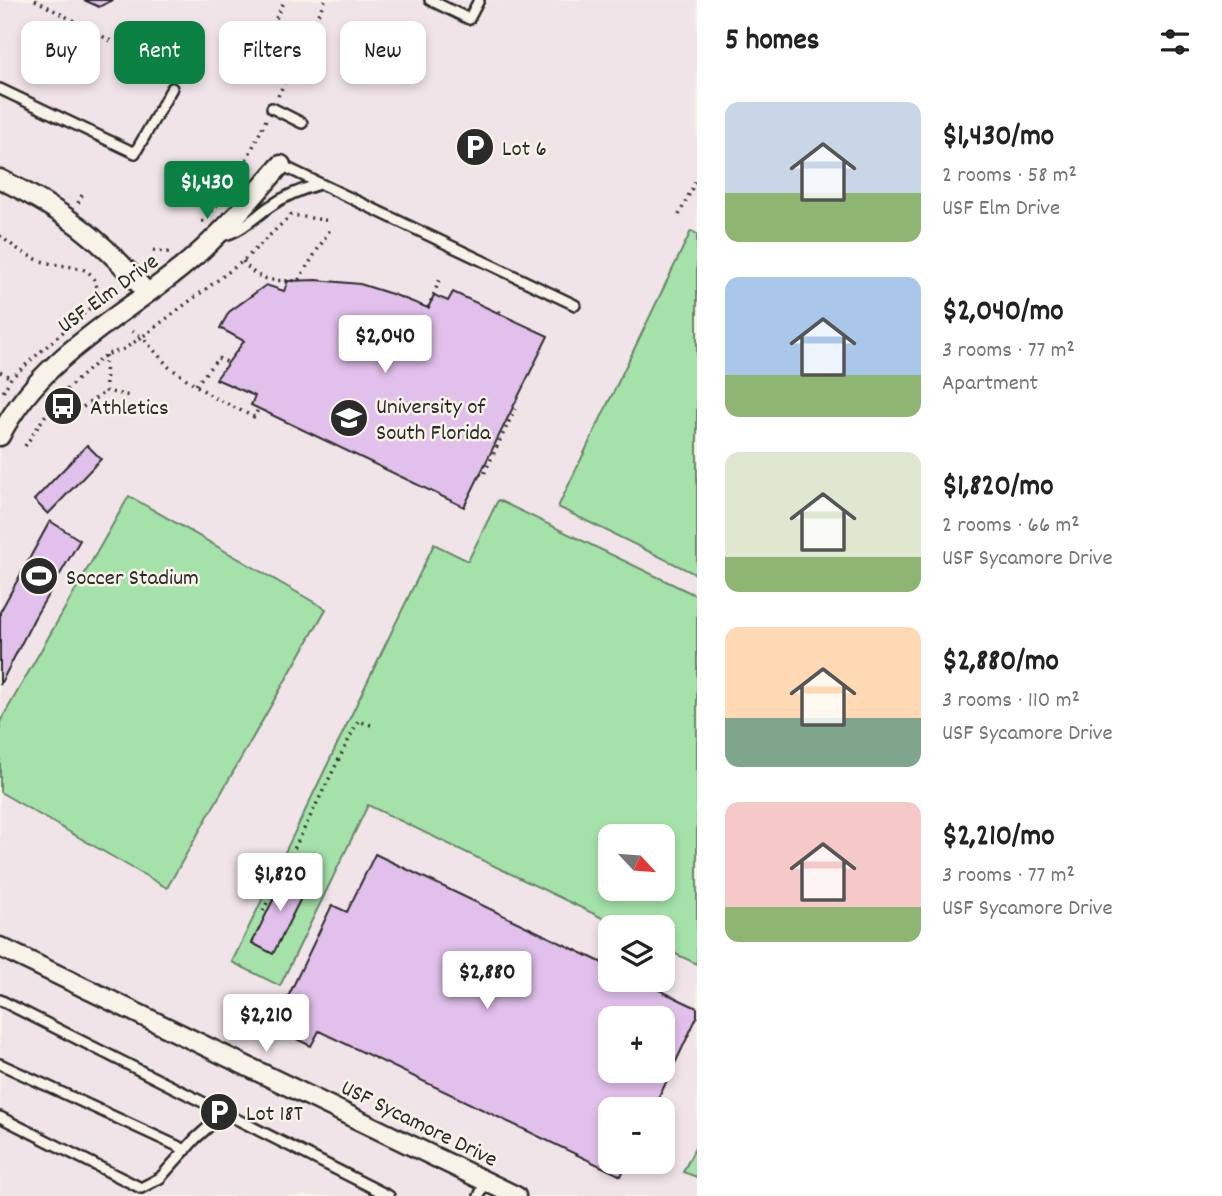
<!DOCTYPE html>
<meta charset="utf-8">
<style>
:root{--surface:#fff;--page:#f2f2f2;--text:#222;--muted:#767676;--accent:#0b8043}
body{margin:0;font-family:Dekko,sans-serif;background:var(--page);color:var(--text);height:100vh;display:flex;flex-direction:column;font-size:26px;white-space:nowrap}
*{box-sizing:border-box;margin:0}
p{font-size:23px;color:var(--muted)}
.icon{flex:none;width:38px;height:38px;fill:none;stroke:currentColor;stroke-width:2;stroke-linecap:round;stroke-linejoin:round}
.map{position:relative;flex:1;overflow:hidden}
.panel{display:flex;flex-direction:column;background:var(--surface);width:525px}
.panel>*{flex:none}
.top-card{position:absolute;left:21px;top:21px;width:570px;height:63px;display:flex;gap:14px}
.needle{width:46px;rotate:116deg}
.fabs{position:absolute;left:598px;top:824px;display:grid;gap:14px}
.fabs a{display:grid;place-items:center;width:77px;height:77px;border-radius:14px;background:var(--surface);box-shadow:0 4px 10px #0003;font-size:35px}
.price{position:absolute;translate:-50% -60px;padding:0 16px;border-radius:7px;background:#fff;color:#222;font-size:23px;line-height:46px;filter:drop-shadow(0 2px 4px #0008)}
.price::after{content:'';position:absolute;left:50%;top:42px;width:21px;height:16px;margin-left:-10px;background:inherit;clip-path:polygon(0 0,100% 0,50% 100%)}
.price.current{background:var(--accent);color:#fff}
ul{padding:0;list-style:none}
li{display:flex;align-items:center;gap:21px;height:175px;padding:0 28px}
li span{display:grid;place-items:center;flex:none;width:196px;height:140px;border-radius:14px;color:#555}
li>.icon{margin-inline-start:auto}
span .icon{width:84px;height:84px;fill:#fffc;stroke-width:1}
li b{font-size:30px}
h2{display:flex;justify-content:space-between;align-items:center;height:84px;padding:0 28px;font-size:30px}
.chip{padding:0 24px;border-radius:14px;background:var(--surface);box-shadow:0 4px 10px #0003;font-size:24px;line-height:63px}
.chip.current{background:var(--accent);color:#fff}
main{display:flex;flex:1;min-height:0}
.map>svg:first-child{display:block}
.built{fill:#f1e4e9;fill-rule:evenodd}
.green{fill:#a5e2a9;stroke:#68866a;stroke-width:2;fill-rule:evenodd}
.building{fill:#e2c0ec;stroke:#2b2b2b;stroke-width:2;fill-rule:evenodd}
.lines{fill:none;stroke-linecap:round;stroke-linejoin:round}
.service-casing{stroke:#2b2b2b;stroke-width:14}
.minor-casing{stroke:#2b2b2b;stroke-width:23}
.path{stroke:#2b2b2b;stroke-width:3.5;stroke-dasharray:2 5;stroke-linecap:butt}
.service{stroke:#f7f3e8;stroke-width:9}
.minor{stroke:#f7f3e8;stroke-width:18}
.labels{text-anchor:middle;stroke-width:5;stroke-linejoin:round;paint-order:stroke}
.poi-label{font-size:23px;fill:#2b2b2b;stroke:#f7f3e8;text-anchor:start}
.street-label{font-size:23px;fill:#2b2b2b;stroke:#f7f3e8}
</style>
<main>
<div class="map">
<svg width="697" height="1196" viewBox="0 0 697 1196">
<rect width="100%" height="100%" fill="#f7f3e8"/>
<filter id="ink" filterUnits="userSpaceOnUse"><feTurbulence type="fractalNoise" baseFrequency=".0143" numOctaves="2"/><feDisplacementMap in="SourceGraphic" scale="14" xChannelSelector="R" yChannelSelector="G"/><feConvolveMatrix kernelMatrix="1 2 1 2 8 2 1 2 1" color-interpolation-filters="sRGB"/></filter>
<g filter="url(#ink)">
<path class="built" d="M0 0H697V1196H0ZM611 836H663V889H611ZM611 928H663V980H611ZM611 1018H663V1071H611ZM611 1110H663V1162H611Z"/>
<g class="green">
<polygon points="691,231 697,234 697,575 558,507"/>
<polygon points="129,496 326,609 167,888 0,792 0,722"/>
<path d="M498 500 697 596V964L663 948V928L621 927 368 805 280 986 232 962 434 544 468 561ZM611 836H663V889H611Z"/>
<polygon points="697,1144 697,1177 683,1172"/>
</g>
<g class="building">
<polygon points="84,0 113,0 99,7"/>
<polygon points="316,280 360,284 395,295 428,308 434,295 448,301 453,292 548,336 464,507 251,405 255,396 216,379 244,341 220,328 229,312 266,285 284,291 288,281"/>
<polygon points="87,445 101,459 48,514 34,500"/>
<polygon points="50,521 80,540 35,617 0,685 0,612"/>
<path d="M375 854 611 967V980H638L697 1008V1017L653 1110H611V1162H628L621 1176 319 1031 311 1046 273 1028 332 905 347 912ZM611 1018H663V1071H611Z"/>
<polygon points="286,873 308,884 273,954 252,943"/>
</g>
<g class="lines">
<defs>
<g id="service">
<polyline points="430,0 469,19 479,0"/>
<polyline points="0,89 135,153 172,88"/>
<polyline points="272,108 302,123"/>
<polyline points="281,165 575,305"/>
<path d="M221 236C241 232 252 219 269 207 284 196 302 189 320 184"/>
<polyline points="0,1000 389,1196"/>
<polyline points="0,1064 186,1150"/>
<polyline points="0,1117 141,1188 160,1178 195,1139 224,1113"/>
<polyline points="479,1196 486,1181"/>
</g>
<g id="minor">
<path d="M0 179C62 209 103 240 147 293"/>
<path d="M0 436C39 359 116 320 181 268 222 235 247 203 281 165"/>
<polyline points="0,947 516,1196"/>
</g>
</defs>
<use href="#service" class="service-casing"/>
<use href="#minor" class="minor-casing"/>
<g class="path">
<polyline points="35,0 111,41"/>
<polyline points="261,48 294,63"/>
<polyline points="245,81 285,0"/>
<polyline points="278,96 325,0"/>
<polyline points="78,203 83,193"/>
<polyline points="679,215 697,178"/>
<path d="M202 222C231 192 248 158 266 120"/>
<path d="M0 236C14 247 31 259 48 263 78 270 95 261 99 300L11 378 1 396"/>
<polyline points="153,250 172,253"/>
<path d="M243 261C259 283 273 280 298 281L331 228"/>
<polyline points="428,308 440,279"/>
<polyline points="499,312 501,308"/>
<polyline points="132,331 142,337 243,261 291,215 330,221"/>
<polyline points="105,355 106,391 130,396"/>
<polyline points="0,372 11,378"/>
<polyline points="196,385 218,358 229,363"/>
<polyline points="83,407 106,391"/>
<polyline points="25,446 57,398 105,355 124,349 142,337 169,367 213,397 254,417 259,408"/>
<polyline points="480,474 483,476 515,409"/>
<polyline points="263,911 358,721 371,725"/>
</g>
<use href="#service" class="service"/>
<use href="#minor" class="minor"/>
</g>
</g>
<defs>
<symbol id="parking-disc" viewBox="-11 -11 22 22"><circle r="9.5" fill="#2b2b2b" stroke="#f7f3e8"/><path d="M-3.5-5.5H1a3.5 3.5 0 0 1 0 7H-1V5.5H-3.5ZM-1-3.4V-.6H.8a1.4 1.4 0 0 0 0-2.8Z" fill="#fff"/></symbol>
<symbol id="bus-disc" viewBox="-11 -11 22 22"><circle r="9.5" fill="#2b2b2b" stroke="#f7f3e8"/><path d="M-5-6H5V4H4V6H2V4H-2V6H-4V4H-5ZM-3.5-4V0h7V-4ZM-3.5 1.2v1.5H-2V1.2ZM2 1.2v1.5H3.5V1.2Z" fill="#fff"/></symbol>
<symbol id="university-disc" viewBox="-11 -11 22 22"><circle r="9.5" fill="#2b2b2b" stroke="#f7f3e8"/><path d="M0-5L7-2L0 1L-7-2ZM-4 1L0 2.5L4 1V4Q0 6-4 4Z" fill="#fff"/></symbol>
<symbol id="stadium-disc" viewBox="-11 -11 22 22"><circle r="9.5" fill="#2b2b2b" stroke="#f7f3e8"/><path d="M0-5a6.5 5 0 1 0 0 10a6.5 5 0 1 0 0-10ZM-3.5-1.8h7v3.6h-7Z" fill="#fff"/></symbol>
</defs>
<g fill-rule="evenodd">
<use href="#parking-disc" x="453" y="125" width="44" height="44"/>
<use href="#bus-disc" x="41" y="384" width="44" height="44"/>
<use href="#university-disc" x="327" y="396" width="44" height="44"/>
<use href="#stadium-disc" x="17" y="554" width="44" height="44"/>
<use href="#parking-disc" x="197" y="1090" width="44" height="44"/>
</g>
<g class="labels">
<g class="poi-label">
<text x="502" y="155">Lot 6</text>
<text x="376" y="413">University of<tspan x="376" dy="26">South Florida</tspan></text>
<text x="90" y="414">Athletics</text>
<text x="66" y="584">Soccer Stadium</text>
<text x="246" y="1120">Lot 18T</text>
</g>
<g class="street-label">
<text transform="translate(107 292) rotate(-36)" y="8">USF Elm Drive</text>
<text transform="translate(420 1122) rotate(26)" y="8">USF Sycamore Drive</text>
</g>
</g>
</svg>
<div class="fabs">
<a><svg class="needle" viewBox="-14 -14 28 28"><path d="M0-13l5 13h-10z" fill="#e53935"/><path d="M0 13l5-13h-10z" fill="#767676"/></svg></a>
<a><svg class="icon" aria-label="layers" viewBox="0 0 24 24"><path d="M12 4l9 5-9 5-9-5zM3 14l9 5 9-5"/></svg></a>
<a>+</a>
<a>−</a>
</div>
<b class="price current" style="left:207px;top:221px">$1,430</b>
<b class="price" style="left:385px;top:375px">$2,040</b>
<b class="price" style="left:280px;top:913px">$1,820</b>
<b class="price" style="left:487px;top:1011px">$2,880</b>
<b class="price" style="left:266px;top:1054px">$2,210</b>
<div class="top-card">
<a class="chip">Buy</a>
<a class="chip current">Rent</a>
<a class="chip">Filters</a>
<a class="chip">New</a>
</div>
</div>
<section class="panel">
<h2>5 homes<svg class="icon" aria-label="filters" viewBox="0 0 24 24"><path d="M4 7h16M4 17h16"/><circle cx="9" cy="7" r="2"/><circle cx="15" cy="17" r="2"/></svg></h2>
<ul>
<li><span style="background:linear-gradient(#c9d6e8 65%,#8fb573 0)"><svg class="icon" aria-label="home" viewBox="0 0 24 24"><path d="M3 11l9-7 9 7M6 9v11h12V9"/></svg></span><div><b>$1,430/mo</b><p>2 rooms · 58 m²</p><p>USF Elm Drive</p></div></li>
<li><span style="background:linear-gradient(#a9c7e8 70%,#8fb573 0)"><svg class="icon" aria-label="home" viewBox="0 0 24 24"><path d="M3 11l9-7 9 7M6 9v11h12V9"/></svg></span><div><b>$2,040/mo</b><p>3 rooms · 77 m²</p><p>Apartment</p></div></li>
<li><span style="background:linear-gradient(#dfe7d0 75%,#8fb573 0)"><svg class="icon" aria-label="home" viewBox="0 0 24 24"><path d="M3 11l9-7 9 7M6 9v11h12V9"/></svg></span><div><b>$1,820/mo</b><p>2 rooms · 66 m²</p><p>USF Sycamore Drive</p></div></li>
<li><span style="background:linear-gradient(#ffd9b3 65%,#7fa58c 0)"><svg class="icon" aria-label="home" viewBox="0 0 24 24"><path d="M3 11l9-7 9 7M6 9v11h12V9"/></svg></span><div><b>$2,880/mo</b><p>3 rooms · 110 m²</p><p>USF Sycamore Drive</p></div></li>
<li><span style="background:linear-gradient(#f6c9c9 75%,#8fb573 0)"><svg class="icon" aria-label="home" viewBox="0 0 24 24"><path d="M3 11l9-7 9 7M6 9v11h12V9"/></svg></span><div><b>$2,210/mo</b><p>3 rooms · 77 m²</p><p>USF Sycamore Drive</p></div></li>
</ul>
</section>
</main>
